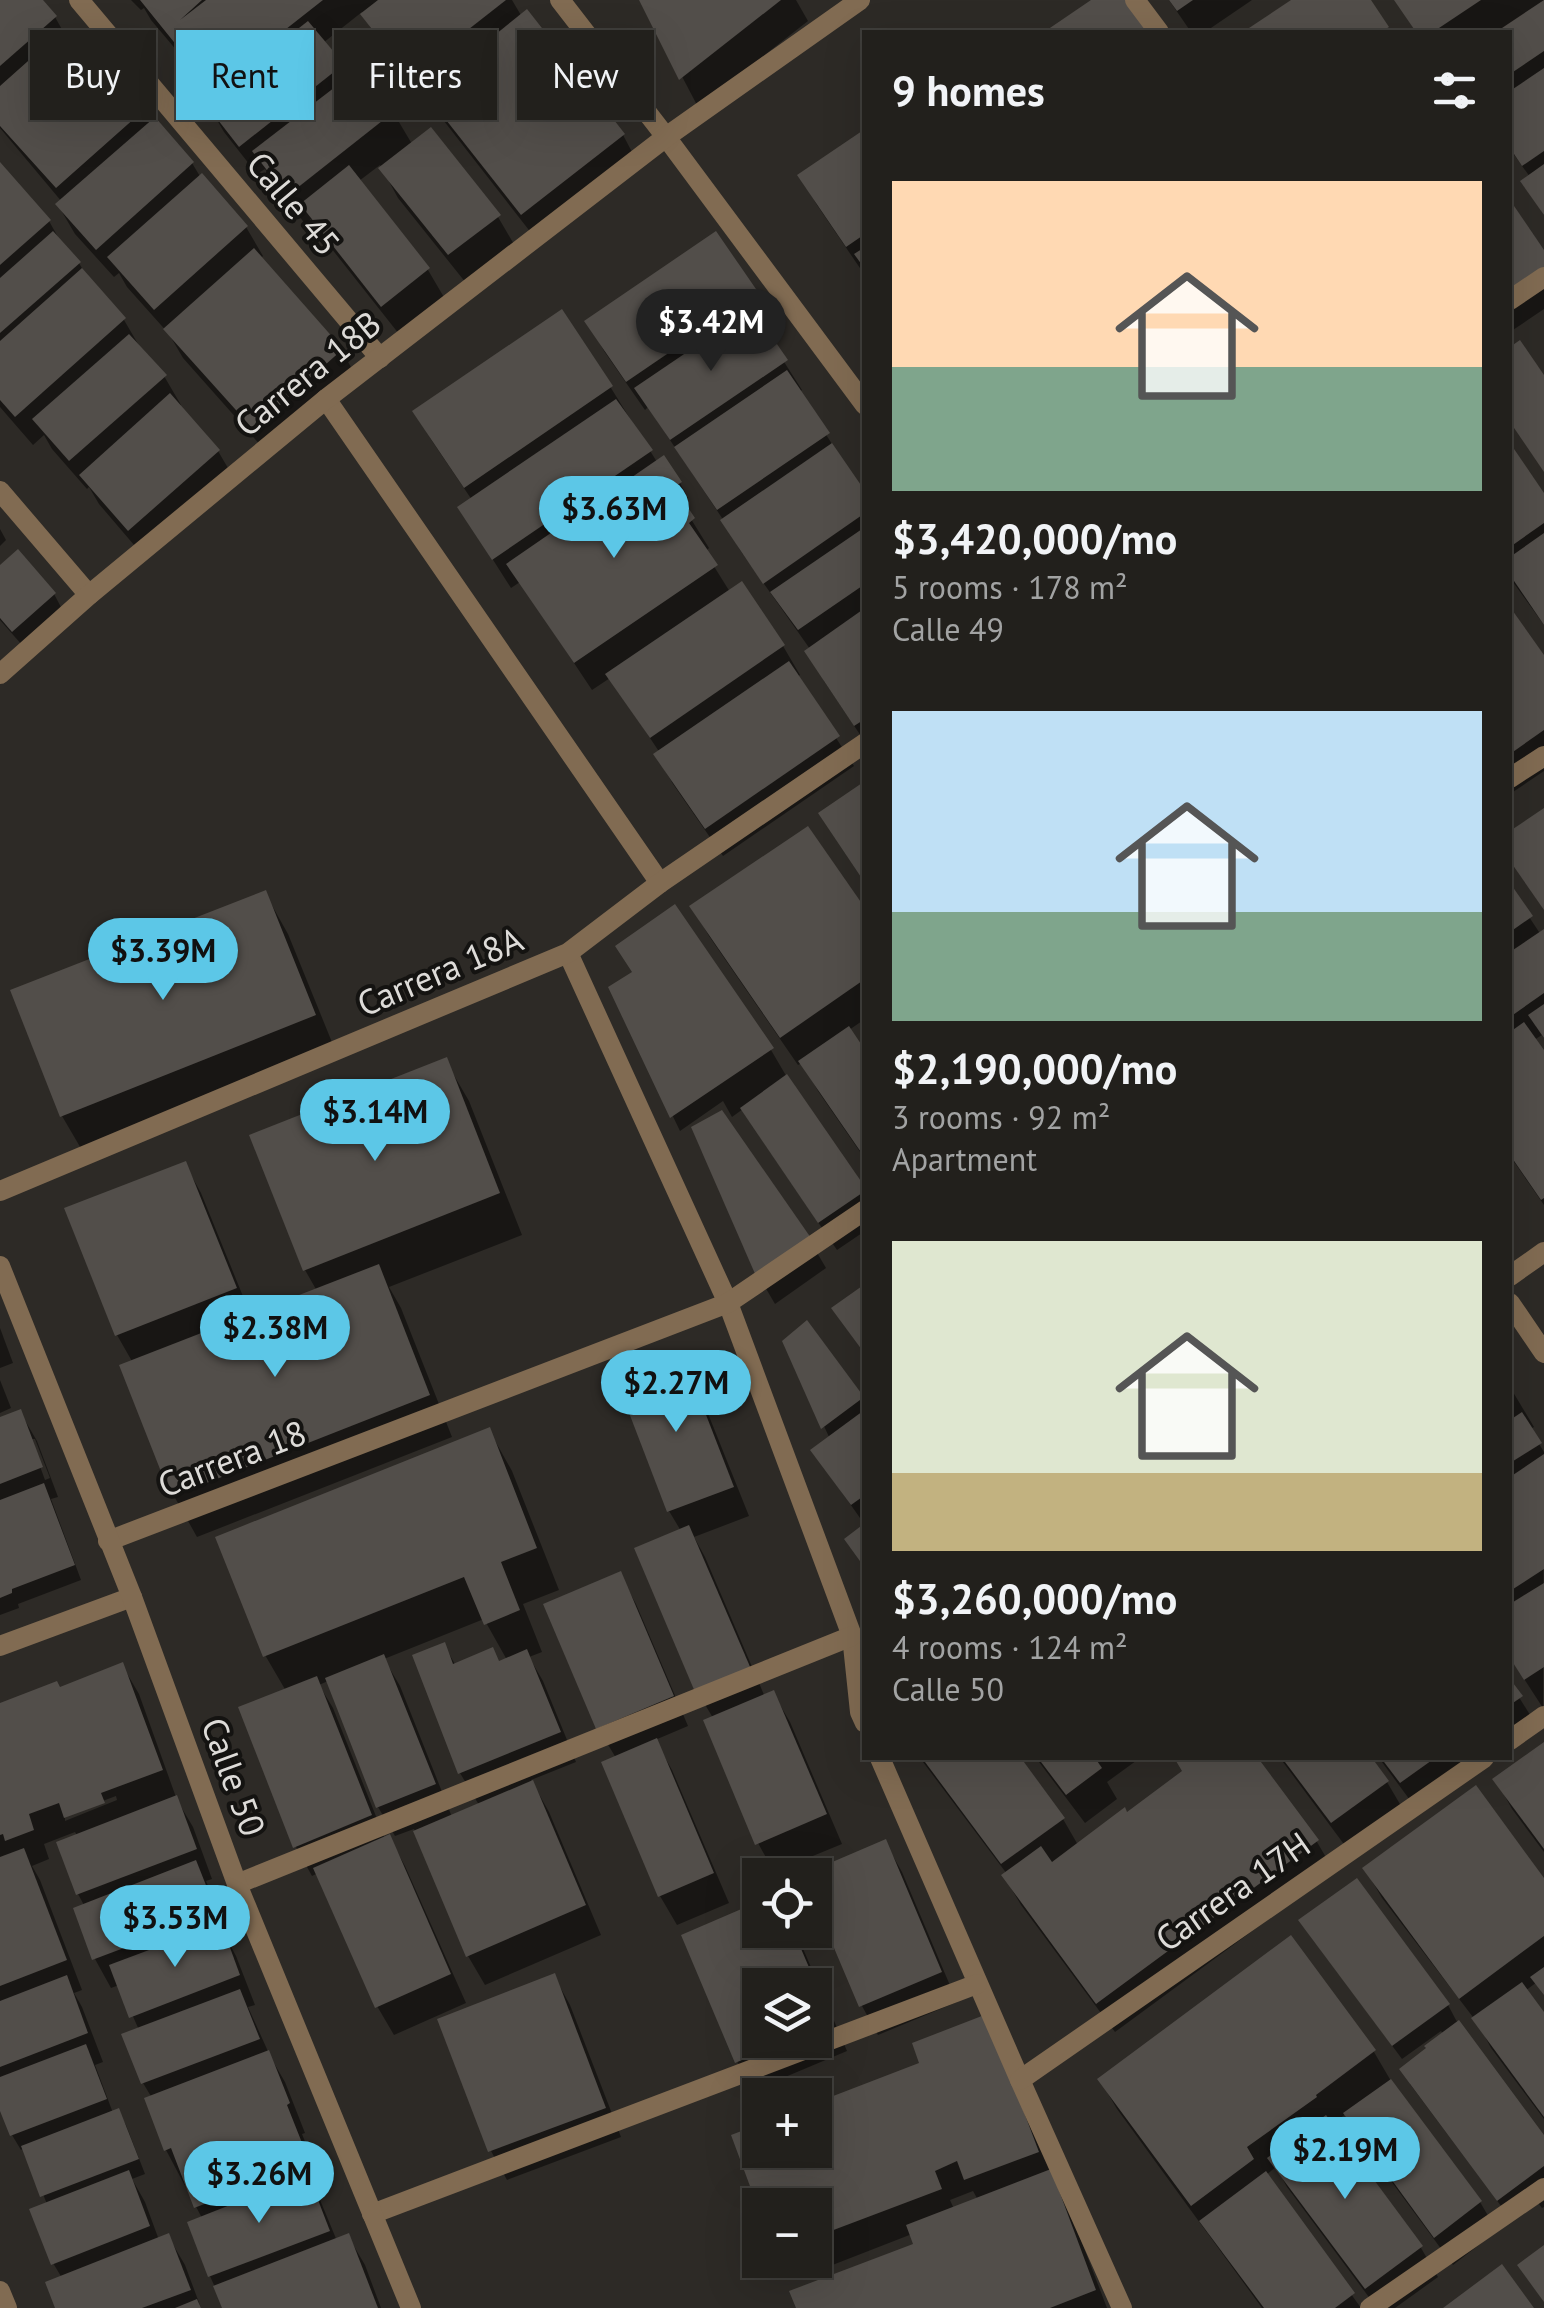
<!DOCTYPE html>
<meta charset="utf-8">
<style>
:root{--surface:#22201c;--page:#2e2d29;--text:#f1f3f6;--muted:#a2a3a3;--line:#3f3e3b;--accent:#5cc7e7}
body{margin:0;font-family:"PT Sans",sans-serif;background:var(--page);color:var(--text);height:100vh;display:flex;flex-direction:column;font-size:38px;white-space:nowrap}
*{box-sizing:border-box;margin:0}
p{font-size:32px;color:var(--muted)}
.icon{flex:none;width:55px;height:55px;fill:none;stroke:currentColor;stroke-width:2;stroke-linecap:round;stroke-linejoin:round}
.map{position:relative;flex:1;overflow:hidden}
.details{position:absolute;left:862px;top:30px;width:650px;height:1730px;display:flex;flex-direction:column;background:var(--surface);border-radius:0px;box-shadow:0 10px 40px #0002,0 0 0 2px var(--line)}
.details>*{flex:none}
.banner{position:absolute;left:30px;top:30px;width:682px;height:90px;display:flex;gap:20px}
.buttons{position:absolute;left:742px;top:1858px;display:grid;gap:20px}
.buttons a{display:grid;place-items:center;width:90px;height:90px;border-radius:0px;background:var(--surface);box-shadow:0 10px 40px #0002,0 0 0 2px var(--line);font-size:50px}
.price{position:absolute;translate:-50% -85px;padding:0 22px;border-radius:35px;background:var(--accent);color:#111;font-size:32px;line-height:65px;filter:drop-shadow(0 2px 5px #0008)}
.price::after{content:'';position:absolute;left:50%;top:60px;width:30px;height:22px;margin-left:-15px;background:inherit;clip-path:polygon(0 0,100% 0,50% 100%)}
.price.current{background:#222;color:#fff}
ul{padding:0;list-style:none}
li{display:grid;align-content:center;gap:20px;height:530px;padding:0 30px}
li span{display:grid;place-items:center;height:310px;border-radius:0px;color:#555}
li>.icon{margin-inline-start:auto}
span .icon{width:180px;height:180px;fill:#fffc;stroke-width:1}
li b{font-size:42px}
h2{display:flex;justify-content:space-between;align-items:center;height:120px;padding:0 30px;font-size:42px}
.tag{padding:0 35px;border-radius:0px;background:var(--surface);box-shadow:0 10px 40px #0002,0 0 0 2px var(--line);font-size:35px;line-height:90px}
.tag.current{background:var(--accent);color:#111}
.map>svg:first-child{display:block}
.shadow{fill:#0007;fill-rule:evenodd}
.building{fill:#524e4a}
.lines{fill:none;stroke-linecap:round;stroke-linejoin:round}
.lane{stroke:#816b52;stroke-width:20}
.street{stroke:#816b52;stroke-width:20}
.labels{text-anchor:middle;stroke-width:8;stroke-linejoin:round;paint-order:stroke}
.street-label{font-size:35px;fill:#dddbd8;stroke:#141311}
</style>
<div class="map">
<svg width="1544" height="2308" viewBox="0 0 1544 2308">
<rect width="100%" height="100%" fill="#2d2a26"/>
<g class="shadow">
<polygon points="0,0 40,0 55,17 64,33 100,73 143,111 151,124 192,163 201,178 246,227 263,256 260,259 341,350 358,379 271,457 183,358 169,334 127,287 119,273 114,277 75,234 58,205 62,202 0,128"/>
<polygon points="131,0 512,0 522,17 623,135 639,165 539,243 444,121 432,100 428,104 380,44 362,12 323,43 349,79 393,112 412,144 498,217 515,246 466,283 398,198 380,165 359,181 428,270 445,299 399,334 320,234 311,219 305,224 265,169 257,174 224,132 207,103 215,96 151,20 144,8 141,10"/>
<polygon points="642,0 796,0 808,21 698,107"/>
<polygon points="1169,0 1252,0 1205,32 1191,32"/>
<polygon points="1295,0 1367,0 1390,32 1247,32"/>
<polygon points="1396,0 1544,0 1544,215 1524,181 1530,177 1510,149 1510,32 1416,32"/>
<polygon points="865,132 865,274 864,274 817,205 800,176"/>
<polygon points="0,165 49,221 63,246 79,263 87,277 124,320 141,349 164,376 181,405 179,407 218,451 235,480 146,559 99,504 89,487 87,489 52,449 44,435 33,445 0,407"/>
<polygon points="1510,205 1544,254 1544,309 1510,332"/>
<polygon points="715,235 756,294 772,323 763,329 802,390 799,392 865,496 865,742 824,681 810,649 740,550 724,521 648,407 645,410 604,351 588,322"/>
<polygon points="561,312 611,388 657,462 663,458 680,483 688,498 681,503 709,548 705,552 730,592 741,584 783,646 800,675 797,677 854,766 723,856 673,784 656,755 660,753 610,678 592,690 520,582 511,588 460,508 472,500 432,441 415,412"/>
<polygon points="1510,448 1544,497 1544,625 1510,578"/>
<polygon points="0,529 6,540 0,546"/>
<polygon points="0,568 54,594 62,609 22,645 0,620"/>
<polygon points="1510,611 1544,660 1544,771 1510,794"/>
<polygon points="1510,888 1541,935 1544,932 1544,1038 1542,1035 1534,1040 1544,1055 1544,1205 1510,1156"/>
<polygon points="265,893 288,934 338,1057 86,1157 62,1116 13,992"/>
<polygon points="692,907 865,912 865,1019 849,1030 865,1054 865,1159 818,1091 802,1063 798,1065 709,936"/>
<polygon points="611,988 771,1050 788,1079 865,1191 865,1231 837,1250 760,1137 743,1109 732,1117 723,1101 680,1131"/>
<polygon points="445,1060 469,1101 522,1235 389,1287 401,1308 452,1437 197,1537 174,1496 133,1363 117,1335 185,1164 201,1193 251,1316 317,1291 305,1270"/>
<polygon points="809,1239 826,1268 775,1304 758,1275"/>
<polygon points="806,1323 865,1404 865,1515 860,1518 813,1451 830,1439 785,1342"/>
<polygon points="0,1328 13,1363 0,1368"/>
<polygon points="682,1362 699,1391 749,1516 694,1537 705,1557 765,1697 773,1693 790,1722 842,1844 774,1872 758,1843 713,1718 697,1691 681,1531 669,1511 621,1385"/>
<polygon points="0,1380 11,1408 0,1413"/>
<polygon points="1510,1387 1534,1427 1530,1429 1544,1452 1543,1708 1510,1657"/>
<path d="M20 1412 37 1441 58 1497 51 1499 81 1580 18 1604 19 1608 0 1615V1419ZM30 1439H35L50 1478 45 1480Z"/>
<path d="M489 1430 512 1471 559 1590 523 1604 542 1652 529 1657 543 1681 576 1762 531 1780 549 1812 601 1935 485 1985 468 1956 414 1829 395 1836 378 1807 328 1681 319 1685 333 1708 385 1839 389 1837 405 1866 466 2003 394 2035 377 2006 318 1873 312 1876 296 1847 286 1691 265 1655ZM484 1619 507 1660 500 1664 456 1666 444 1645 460 1773 479 1805 452 1817 400 1686 384 1659Z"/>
<polygon points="620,1575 636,1604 688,1726 655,1740 672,1770 729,1903 677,1925 660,1896 616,1758 598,1728"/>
<path d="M122 1665 139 1694 177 1800 193 1827 212 1879 206 1881 232 1942 229 1943 236 1956 255 2005 248 2007 271 2058 285 2082 305 2133 302 2134 325 2192 318 2195 337 2241 348 2236 365 2265 381 2308H224L210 2276 202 2218 166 2150 148 2100 152 2098 143 2083 139 2030 119 1985 111 1988 95 1959 76 1910 85 1907 78 1894V1837L75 1832 44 1844 49 1859 32 1866 40 1880 82 1990 74 1993 82 2007 103 2062 95 2065 113 2113 118 2111 126 2125 145 2174 132 2179 145 2202 159 2240 168 2236 185 2265 201 2308H57L62 2278 53 2263 47 2204 24 2148 21 2150 12 2135 0 2105V1706L59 1690ZM116 1796 117 1800 65 1821V1815Z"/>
<polygon points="1510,1683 1537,1726 1510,1746"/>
<polygon points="1544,1745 1544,1852 1512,1809 1496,1780"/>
<polygon points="920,1758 1018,1758 1063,1819 1078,1845 1127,1815 1185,1772 1179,1762 1184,1758 1255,1758 1317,1842 1334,1871 1115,2032 1021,1905 1004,1876 1007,1874"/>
<polygon points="1036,1758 1140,1758 1107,1782 1117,1799 1085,1823"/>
<polygon points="1280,1758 1369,1758 1387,1782 1404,1811 1349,1851"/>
<polygon points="1379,1758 1470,1758 1418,1811"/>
<polygon points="885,1842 902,1872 957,2002 878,2035 862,2006 815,1896 815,1875 809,1875"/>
<polygon points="1365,1869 1544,1882 1544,1994 1537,1982 1525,1991 1544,2016 1544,2119 1491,2048 1479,2025 1382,1898"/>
<path d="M760 1904V1930H795L847 2051 754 2090 737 2061ZM760 1985H815V2040H760Z"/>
<polygon points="1310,1935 1448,2005 1456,2020 1544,2139 1544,2207 1542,2208 1532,2195 1507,2214 1410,2084 1444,2035 1441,2031 1402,2059"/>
<polygon points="1291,1939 1374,2052 1391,2081 1480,2202 1497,2231 1453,2265 1363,2143 1346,2114 1330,2125 1421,2248 1438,2277 1395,2308 1377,2308 1287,2187 1276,2167 1266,2175 1361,2308 1262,2308 1117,2109 1100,2080"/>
<polygon points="554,1976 570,2005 621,2137 507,2180 491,2151 440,2020"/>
<path d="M986 2017 1066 2201 1107 2308H798L916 2245 912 2234 794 2280 783 2260H815V2205H760L734 2136 760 2127V2150H815V2106L923 2065ZM973 2191 978 2200 954 2209 950 2200Z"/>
</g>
<g class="building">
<polygon points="0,0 43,0 57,16 0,66"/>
<polygon points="140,0 202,0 180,20 206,0 323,0 211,88"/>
<polygon points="378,0 506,0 409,76 360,14"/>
<polygon points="639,0 781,0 679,80"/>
<polygon points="1091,0 1132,0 1154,32 1044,32"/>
<polygon points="1169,0 1193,0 1177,11"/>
<polygon points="1291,0 1371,0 1389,27 1381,32 1243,32"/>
<polygon points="1394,0 1481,0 1433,32 1416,32"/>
<polygon points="1544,0 1544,51 1510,74 1510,32 1496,32"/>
<polygon points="527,9 625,134 521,215 424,92"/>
<polygon points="308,21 344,64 239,147 204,102"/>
<polygon points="64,29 100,70 106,65 145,109 56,188 0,126 0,86"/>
<polygon points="361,67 396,110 287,196 252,151"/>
<polygon points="1544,68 1544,151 1522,166 1510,148 1510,91"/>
<polygon points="155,117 194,162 96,250 55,204"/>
<polygon points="431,127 501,215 448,255 378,168"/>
<polygon points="865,129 865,234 846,247 797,175"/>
<polygon points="0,162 51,220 0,265"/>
<polygon points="1544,164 1544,215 1520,181"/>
<polygon points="349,165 430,268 381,307 300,204"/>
<polygon points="202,173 248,226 154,310 107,257"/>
<polygon points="1510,200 1544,250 1544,268 1510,292"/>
<polygon points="53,231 81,262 0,333 0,278"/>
<polygon points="716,231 758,292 626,382 584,321"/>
<polygon points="865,247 865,269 854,254"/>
<polygon points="254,248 343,349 253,429 163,329"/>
<polygon points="82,268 126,318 15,417 0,400 0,341"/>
<polygon points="752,308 788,360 670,440 634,388"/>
<polygon points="562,309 613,386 464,488 412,411"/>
<polygon points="129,334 167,375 69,461 32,419"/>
<polygon points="1520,340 1544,375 1544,472 1510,422 1510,347"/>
<polygon points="787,370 830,433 717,510 674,447"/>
<polygon points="170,393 220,450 128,531 79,475"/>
<polygon points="616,399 653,450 492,560 457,507"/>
<polygon points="832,443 865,491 865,513 763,584 720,520"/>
<polygon points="1510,443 1544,493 1544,523 1510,547"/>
<polygon points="664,455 682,482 674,487 695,518 689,523 718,565 574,663 506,564"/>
<polygon points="865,527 865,584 798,630 770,592"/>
<polygon points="1544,533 1544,625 1510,575 1510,557"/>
<polygon points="18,549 56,593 12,632 0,618 0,565"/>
<polygon points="742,581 785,645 650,738 605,674"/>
<polygon points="1510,607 1544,655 1544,730 1510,754"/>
<polygon points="865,608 865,719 854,726 804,651"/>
<polygon points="789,661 840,736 705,829 653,754"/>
<polygon points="865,781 865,883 818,813"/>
<polygon points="1544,808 1544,910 1510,861 1510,831"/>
<polygon points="808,826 865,908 865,979 780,1038 689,906"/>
<polygon points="1510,883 1533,916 1510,932"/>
<polygon points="266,890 316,1015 60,1117 10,990"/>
<polygon points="675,904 774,1048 670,1118 608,987 632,972 615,946"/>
<polygon points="1544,929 1544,993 1510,1017 1510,952"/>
<polygon points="1544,1004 1544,1038 1528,1015"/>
<polygon points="1524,1022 1544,1050 1544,1198 1541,1200 1510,1155 1510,1032"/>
<polygon points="849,1026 865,1050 865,1158 798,1061"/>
<polygon points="447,1057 500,1193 303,1271 249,1135"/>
<polygon points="787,1074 865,1187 865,1191 818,1223 740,1108"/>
<polygon points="722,1110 811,1238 756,1276 691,1127"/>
<polygon points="186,1161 237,1288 115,1336 64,1208"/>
<polygon points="379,1264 430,1395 171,1497 119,1365"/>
<polygon points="865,1284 865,1354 831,1308"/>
<polygon points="807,1320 864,1397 821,1429 782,1341"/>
<polygon points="684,1358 734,1487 667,1512 618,1384"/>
<polygon points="21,1409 43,1467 0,1484 0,1417"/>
<polygon points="863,1411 865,1414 865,1495 851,1505 810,1450"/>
<polygon points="1522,1412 1542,1443 1510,1463 1510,1420"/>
<polygon points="490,1427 537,1548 501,1562 520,1610 484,1625 464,1577 263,1657 215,1537"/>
<polygon points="1544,1454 1544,1569 1510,1591 1510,1477"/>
<polygon points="44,1483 75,1565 12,1589 12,1593 0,1598 0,1500"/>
<polygon points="865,1523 865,1568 844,1539"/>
<polygon points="689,1525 751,1669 695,1692 634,1548"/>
<polygon points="621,1571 674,1696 596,1729 543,1604"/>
<polygon points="1544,1583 1544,1667 1524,1680 1510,1658 1510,1604"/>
<polygon points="445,1642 453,1664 493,1647 499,1661 527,1649 561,1732 458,1774 412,1655"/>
<polygon points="384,1654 436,1784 376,1808 325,1678"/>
<polygon points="123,1662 163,1770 101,1793 105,1803 64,1818 59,1803 29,1814 34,1830 5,1841 3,1834 0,1835 0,1703 57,1681 60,1687"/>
<polygon points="317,1676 372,1815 293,1848 238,1707"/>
<polygon points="1510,1679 1523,1696 1510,1705"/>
<polygon points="774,1690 827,1814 755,1845 703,1720"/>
<polygon points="657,1738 714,1873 658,1897 601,1762"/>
<polygon points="1544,1742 1544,1849 1492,1779"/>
<polygon points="922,1758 1021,1758 1065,1818 1001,1864"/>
<polygon points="1038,1758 1095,1758 1102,1768 1066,1795"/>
<polygon points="1181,1758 1258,1758 1319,1840 1096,2004 1001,1875 1041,1846 1052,1862 1125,1807 1127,1812 1182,1771 1176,1761"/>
<polygon points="1282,1758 1372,1758 1389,1781 1331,1823"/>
<polygon points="1381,1758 1435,1758 1400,1783"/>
<polygon points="533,1780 586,1905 466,1957 413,1831"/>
<polygon points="1476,1785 1544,1878 1544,1936 1459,1999 1362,1868"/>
<polygon points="177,1795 197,1849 76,1895 56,1842"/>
<polygon points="390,1834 451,1974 375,2008 313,1868"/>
<polygon points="886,1839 942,1972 859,2007 815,1903 815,1875 802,1875"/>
<polygon points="24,1848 67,1960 0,1986 0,1857"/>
<polygon points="196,1860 217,1913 92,1960 73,1908"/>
<polygon points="1357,1878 1450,2004 1392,2046 1298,1920"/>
<polygon points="760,1901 760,1930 793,1930 832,2021 815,2029 815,1985 760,1985 760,2040 788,2040 735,2063 681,1935"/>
<polygon points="221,1923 240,1975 129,2018 109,1965"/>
<polygon points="1291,1935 1376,2050 1316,2095 1317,2097 1247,2147 1254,2159 1191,2206 1097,2079"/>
<polygon points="1544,1967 1544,1995 1530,1977"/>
<polygon points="555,1973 606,2108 488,2152 437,2019"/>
<polygon points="67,1975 88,2033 0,2067 0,2001"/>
<polygon points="1522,1982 1544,2012 1544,2117 1471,2018"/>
<polygon points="240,1989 260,2039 141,2084 121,2034"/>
<polygon points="987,2014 1039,2152 964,2180 957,2161 935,2171 942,2189 815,2237 815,2205 757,2205 731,2135 760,2124 760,2150 815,2150 815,2103 919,2063 912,2043"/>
<polygon points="1459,2020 1544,2135 1544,2166 1497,2201 1399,2069 1426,2048 1424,2046"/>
<polygon points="86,2044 107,2099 10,2136 0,2111 0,2077"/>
<polygon points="269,2050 290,2103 287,2105 310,2163 194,2208 171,2148 164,2151 144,2098"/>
<polygon points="1391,2079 1482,2201 1434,2238 1343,2113"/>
<polygon points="119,2108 139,2159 40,2197 21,2146"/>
<polygon points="1326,2115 1423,2246 1365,2289 1267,2158"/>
<polygon points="1051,2169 1096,2290 1050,2308 796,2308 789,2291 913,2244 906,2225"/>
<polygon points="129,2170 150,2226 51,2265 29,2209"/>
<polygon points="1266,2171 1355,2293 1335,2308 1264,2308 1199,2221"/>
<polygon points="308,2174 330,2231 208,2277 187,2222"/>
<polygon points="169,2233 191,2290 142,2308 55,2308 45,2282"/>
<polygon points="349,2233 378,2308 222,2308 213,2286"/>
<polygon points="1544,2245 1544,2302 1517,2265"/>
<polygon points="1502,2264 1534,2308 1443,2308"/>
<polygon points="197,2299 201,2308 175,2308"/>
</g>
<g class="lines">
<g class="lane">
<polyline points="1135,0 1159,32"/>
<polyline points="1510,300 1544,277"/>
<polyline points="326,399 660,883"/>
<polyline points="1510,778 1544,756"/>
<polyline points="568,953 728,1303 852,1636 860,1712 865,1723"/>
<polyline points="0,1191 568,953 660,883 865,743"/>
<polyline points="1510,1276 1544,1252"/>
<polyline points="108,1541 728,1303 865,1210"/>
<polyline points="0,1646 132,1597"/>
<polyline points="1510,1740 1544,1716"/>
<polyline points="880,1758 1020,2080 1122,2308"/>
<polyline points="237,1884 852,1636"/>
<polyline points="1020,2080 1484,1758"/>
<polyline points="372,2214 977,1984"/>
<polyline points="0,2291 7,2308"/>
<polyline points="1370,2308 1544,2188"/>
</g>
<g class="street">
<polyline points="79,0 380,358"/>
<polyline points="560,0 666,137 865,405"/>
<polyline points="0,491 89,595"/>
<polyline points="0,674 89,595 326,399 666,137 860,0"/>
<polyline points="0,1266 132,1597 237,1884 411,2308"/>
<polyline points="1510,1303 1544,1353"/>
</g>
</g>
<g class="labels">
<g class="street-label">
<text transform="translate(293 204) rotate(50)" y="12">Calle 45</text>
<text transform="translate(308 374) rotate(-39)" y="12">Carrera 18B</text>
<text transform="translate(440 972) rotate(-23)" y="12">Carrera 18A</text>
<text transform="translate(232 1459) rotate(-21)" y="12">Carrera 18</text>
<text transform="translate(233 1777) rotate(70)" y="12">Calle 50</text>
<text transform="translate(1233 1892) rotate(-35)" y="12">Carrera 17H</text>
</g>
</g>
</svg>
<div class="buttons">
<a><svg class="icon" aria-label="locate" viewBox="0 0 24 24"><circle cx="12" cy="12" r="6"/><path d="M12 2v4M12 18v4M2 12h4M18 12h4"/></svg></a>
<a><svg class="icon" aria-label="layers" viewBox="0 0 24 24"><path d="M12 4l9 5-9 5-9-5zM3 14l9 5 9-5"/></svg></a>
<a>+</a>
<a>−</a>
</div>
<b class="price current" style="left:711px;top:374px">$3.42M</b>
<b class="price" style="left:614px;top:561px">$3.63M</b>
<b class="price" style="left:163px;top:1003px">$3.39M</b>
<b class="price" style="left:375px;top:1164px">$3.14M</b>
<b class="price" style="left:275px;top:1380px">$2.38M</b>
<b class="price" style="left:676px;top:1435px">$2.27M</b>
<b class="price" style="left:175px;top:1970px">$3.53M</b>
<b class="price" style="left:1345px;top:2202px">$2.19M</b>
<b class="price" style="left:259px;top:2226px">$3.26M</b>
<div class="banner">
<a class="tag">Buy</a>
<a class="tag current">Rent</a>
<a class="tag">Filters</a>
<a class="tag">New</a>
</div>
<section class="details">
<h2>9 homes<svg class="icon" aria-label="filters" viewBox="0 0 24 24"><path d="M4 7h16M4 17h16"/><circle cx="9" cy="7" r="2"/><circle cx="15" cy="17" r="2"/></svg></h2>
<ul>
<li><span style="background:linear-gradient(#ffd9b3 60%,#7fa58c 0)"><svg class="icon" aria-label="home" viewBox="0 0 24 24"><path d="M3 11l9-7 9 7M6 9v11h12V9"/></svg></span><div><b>$3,420,000/mo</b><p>5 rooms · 178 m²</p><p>Calle 49</p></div></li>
<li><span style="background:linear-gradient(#bfe0f5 65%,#7fa58c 0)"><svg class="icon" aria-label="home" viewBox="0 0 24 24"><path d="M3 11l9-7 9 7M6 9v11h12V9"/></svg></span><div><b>$2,190,000/mo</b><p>3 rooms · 92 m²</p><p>Apartment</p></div></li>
<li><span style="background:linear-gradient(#dfe7d0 75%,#c2b280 0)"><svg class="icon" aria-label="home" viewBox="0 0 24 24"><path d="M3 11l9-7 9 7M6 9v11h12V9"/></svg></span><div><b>$3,260,000/mo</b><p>4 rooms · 124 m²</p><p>Calle 50</p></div></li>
</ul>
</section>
</div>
